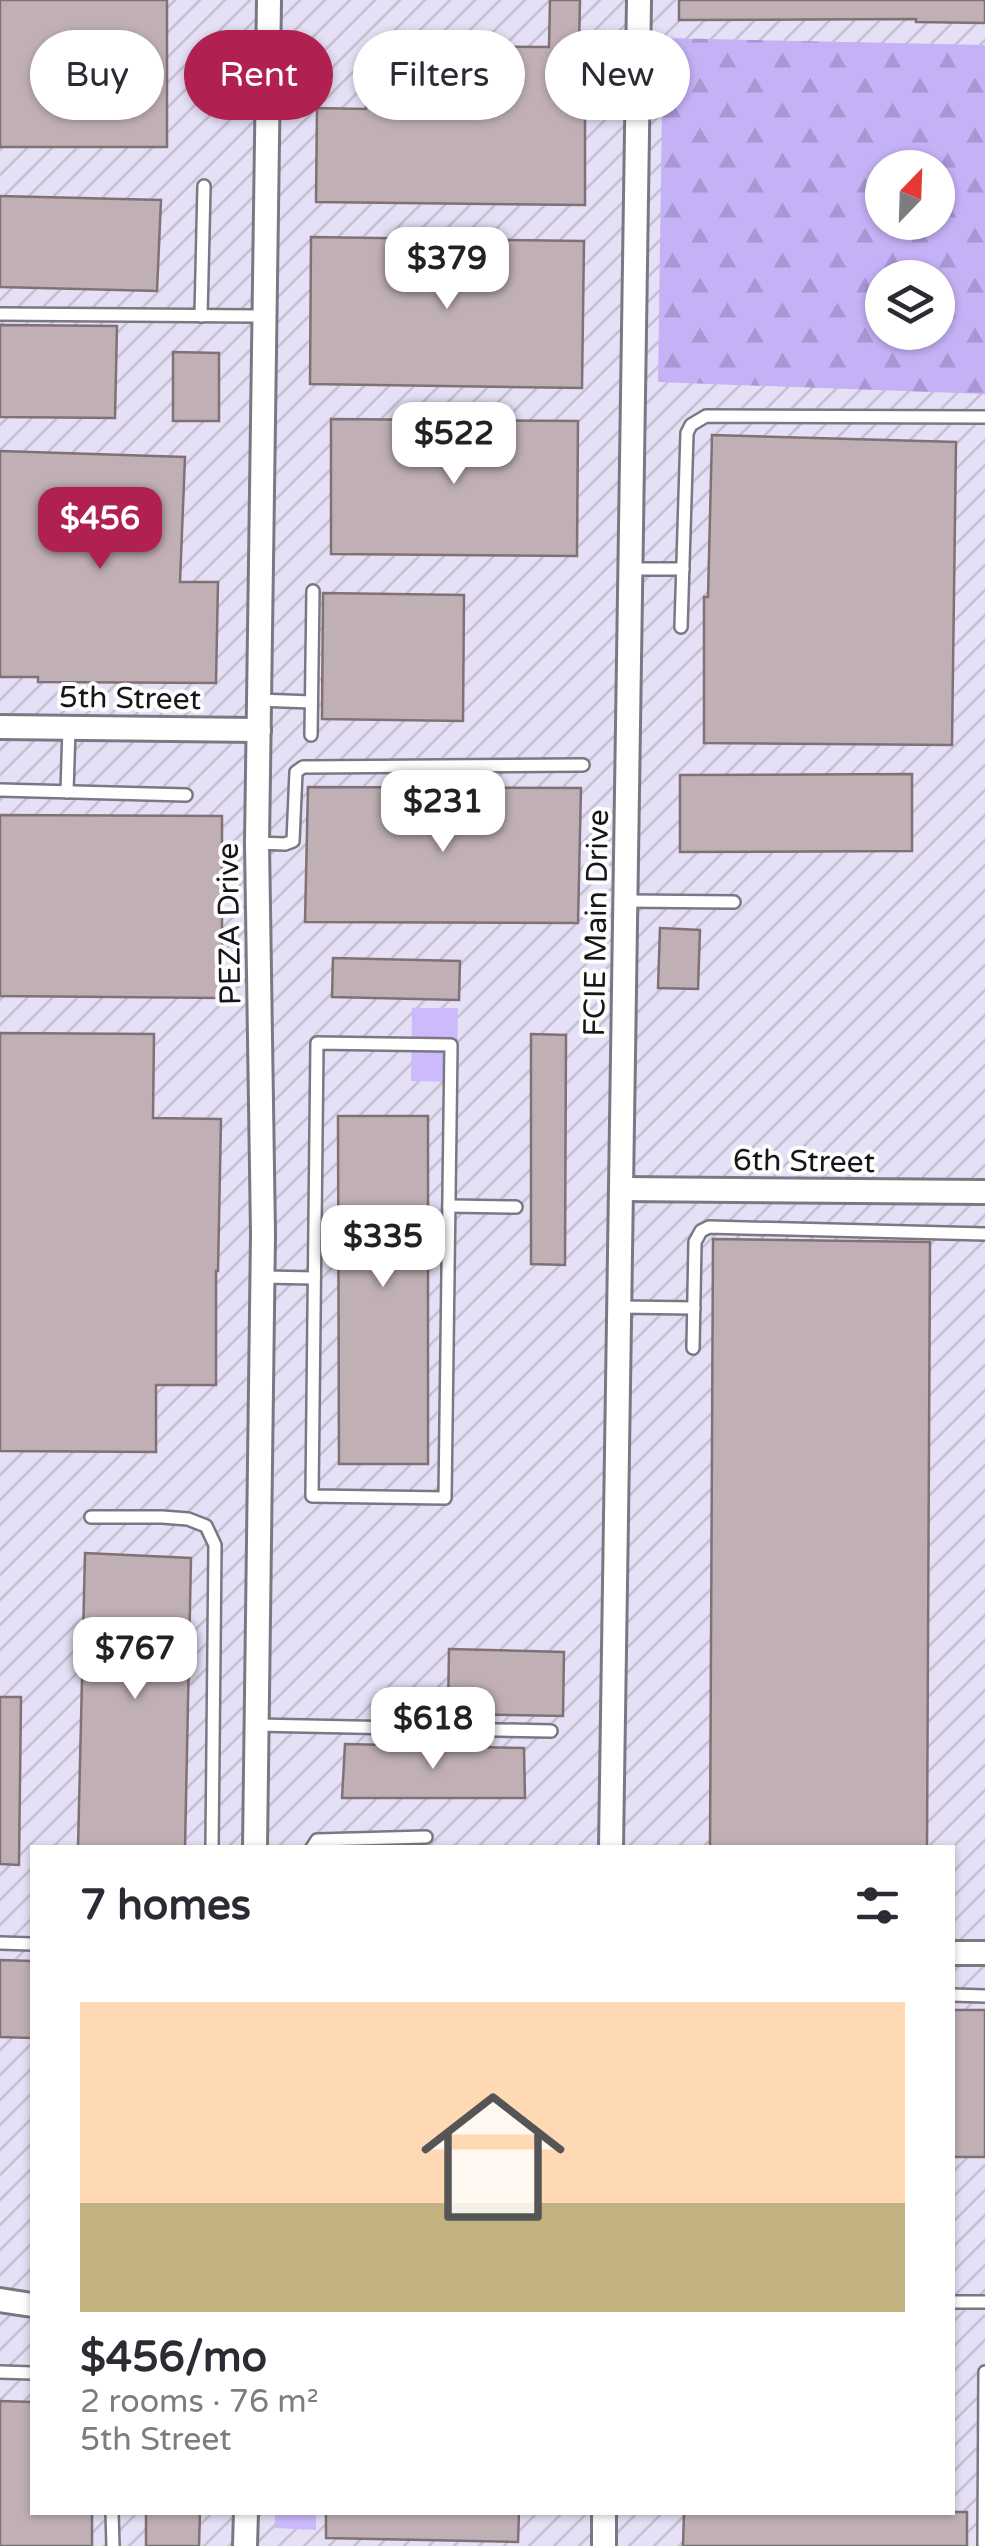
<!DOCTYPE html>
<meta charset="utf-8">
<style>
:root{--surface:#fff;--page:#f7f7f7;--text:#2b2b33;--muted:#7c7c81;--line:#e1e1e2;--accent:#b02050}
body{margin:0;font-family:"Varela Round",sans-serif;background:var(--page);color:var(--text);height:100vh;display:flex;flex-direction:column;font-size:38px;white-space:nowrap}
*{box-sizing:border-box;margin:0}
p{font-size:32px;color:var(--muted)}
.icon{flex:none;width:55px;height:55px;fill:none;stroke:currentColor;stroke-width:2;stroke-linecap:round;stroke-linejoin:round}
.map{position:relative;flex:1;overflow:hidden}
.sheet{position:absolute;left:30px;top:1845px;width:925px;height:670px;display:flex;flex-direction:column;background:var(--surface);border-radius:0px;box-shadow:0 2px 8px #0004}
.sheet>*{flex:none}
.hud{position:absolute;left:30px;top:30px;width:925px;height:90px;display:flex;gap:20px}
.needle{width:65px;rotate:23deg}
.fabs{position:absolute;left:865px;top:150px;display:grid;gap:20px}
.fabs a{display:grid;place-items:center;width:90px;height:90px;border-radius:50%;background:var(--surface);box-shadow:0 2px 8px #0004;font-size:50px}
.price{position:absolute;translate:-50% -85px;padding:0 22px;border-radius:20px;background:#fff;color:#222;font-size:32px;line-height:65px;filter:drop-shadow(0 2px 5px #0008)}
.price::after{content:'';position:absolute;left:50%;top:60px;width:30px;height:22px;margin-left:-15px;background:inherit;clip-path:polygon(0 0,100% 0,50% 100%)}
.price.on{background:var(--accent);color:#fff}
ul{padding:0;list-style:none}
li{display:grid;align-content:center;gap:20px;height:530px;padding:0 50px}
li+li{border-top:2px solid var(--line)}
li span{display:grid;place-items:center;height:310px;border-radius:0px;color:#555}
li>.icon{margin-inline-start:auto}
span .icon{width:180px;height:180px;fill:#fffc;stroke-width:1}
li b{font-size:42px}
h2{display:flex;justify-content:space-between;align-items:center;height:120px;padding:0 50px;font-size:42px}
.chip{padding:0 35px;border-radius:45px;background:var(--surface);box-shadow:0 2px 8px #0004;font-size:35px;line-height:90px}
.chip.on{background:var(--accent);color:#fff}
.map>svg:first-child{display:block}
.industrial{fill:url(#industrial-furrows);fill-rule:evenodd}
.forest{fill:url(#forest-firs);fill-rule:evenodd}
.park{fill:#cdbafc}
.building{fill:#c0b0b5;stroke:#807176;stroke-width:2.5}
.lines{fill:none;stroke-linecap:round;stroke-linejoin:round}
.lane-casing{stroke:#7b7884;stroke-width:16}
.street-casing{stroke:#7b7884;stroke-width:28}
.lane{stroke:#fff;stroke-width:11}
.street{stroke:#fff;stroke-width:22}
.labels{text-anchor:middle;stroke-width:8;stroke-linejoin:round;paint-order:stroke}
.street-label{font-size:30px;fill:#161519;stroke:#fdfdfd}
</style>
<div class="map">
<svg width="985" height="2546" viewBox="0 0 985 2546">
<defs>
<pattern id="industrial-furrows" width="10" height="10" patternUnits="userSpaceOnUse" patternTransform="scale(2.5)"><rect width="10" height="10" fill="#e5e0f5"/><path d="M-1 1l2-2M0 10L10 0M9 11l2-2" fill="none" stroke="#c4bfd1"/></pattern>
<pattern id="forest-firs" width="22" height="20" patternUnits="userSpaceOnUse" patternTransform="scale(2.5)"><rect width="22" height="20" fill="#c5b1f6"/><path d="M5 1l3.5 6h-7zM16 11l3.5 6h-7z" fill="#a897d2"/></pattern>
</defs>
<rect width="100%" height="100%" fill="#f1edfc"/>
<path class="industrial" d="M0 0H985V2546H0ZM882 168H938V222H882ZM882 278H938V332H882ZM32 1848H952V2512H32Z"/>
<path class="forest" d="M663 38 985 45V394L658 382ZM882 168H938V222H882ZM882 278H938V332H882Z"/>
<g class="park">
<polygon points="412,1008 458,1008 457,1082 411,1081"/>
<polygon points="275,2513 316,2513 316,2530 275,2528"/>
</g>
<g class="building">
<rect x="0" y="0" width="167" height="147"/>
<polygon points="550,0 580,0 579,48 585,48 585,205 316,202 317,108 366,109 366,46 549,47"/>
<polygon points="679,0 985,0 985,23 916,22 916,19 679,20"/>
<polygon points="0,196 161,200 157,291 0,287"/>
<polygon points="311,237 584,241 582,388 310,384"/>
<polygon points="0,325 117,326 115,418 0,417"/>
<polygon points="173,352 219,353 219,421 173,421"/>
<polygon points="331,419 578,421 577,556 331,554"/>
<polygon points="712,435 956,442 952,745 704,743 704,597 708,597"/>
<polygon points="0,451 185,457 180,582 218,582 216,683 38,682 38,677 0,677"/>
<polygon points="323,593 464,595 463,721 322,719"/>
<polygon points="912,774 912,851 680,852 680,775"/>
<polygon points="308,787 581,788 578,923 305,922"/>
<polygon points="0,815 222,816 222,998 0,996"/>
<polygon points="660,928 700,930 698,989 658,988"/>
<polygon points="333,958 460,961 459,1000 332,997"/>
<polygon points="0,1033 154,1034 153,1118 221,1119 218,1271 216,1271 216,1385 156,1385 156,1452 0,1451"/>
<polygon points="531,1034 566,1035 565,1265 531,1264"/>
<polygon points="338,1116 428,1116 428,1464 339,1464"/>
<polygon points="713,1239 930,1242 927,1848 710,1848"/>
<polygon points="85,1553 191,1558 185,1848 78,1848"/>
<polygon points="449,1649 564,1652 563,1716 448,1714"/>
<polygon points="0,1697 21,1697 19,1865 0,1864"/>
<polygon points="345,1744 524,1748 525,1798 342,1798"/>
<polygon points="0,1960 32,1961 32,2038 0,2037"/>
<rect x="952" y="2010" width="33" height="147"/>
<polygon points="0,2401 32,2402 32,2512 92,2512 92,2546 0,2546"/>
<polygon points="146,2512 200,2512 199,2546 146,2546"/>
<polygon points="326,2512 519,2512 518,2542 326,2538"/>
<polygon points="684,2512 967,2512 967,2546 683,2546"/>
</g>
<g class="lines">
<defs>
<g id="lane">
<polyline points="0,314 265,316"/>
<polyline points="201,316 204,186"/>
<polyline points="631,569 683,569"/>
<polyline points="681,627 687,433 691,425 706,416 985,417"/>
<polyline points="259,700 311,702"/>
<polyline points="311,735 313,591"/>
<polyline points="0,790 186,795"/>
<polyline points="67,792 69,728"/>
<polyline points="257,843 285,844 293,841 296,772 303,767 583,765"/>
<polyline points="626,901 734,902"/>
<polygon points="317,1043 451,1045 445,1498 312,1496"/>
<polyline points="449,1206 516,1207"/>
<polyline points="263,1277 314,1278"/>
<polyline points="620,1307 694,1308"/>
<polyline points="693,1348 695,1242 701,1231 709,1227 985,1234"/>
<polyline points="91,1517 162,1517 188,1519 206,1526 215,1545 212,1848"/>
<polyline points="256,1725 551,1731"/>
<polyline points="312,1848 317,1840 426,1837"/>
<polyline points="0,1943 32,1944"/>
<polyline points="952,1995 985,1996"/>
<polyline points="952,2302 985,2302"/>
<polyline points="0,2372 32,2373"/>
<polyline points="112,2512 113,2546"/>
<polyline points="984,2546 985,2372"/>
</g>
<g id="street">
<polyline points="0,727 259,730"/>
<polyline points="622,1189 985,1192"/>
<polyline points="255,1848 263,1234 257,843 269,0"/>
<polyline points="611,1848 639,0"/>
<polyline points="952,1953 985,1953"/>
<polyline points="0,2300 32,2305"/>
<polyline points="245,2546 246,2512"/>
<polyline points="604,2546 604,2512"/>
</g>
</defs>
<use href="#lane" class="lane-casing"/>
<use href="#street" class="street-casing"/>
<use href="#lane" class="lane"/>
<use href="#street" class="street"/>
</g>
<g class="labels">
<g class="street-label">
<text transform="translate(130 698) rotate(1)" y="10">5th Street</text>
<text transform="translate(596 923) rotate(-89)" y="10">FCIE Main Drive</text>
<text transform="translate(229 924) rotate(-91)" y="10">PEZA Drive</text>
<text transform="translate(804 1161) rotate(1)" y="10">6th Street</text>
</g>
</g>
</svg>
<div class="fabs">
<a><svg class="needle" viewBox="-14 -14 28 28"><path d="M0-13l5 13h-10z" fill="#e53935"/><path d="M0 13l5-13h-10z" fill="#7c7c81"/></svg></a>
<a><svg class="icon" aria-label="layers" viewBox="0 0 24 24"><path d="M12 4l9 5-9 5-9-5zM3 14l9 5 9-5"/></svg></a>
</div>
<b class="price" style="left:447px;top:312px">$379</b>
<b class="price" style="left:454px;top:487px">$522</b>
<b class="price on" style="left:100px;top:572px">$456</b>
<b class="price" style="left:443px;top:855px">$231</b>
<b class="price" style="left:383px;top:1290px">$335</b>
<b class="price" style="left:135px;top:1702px">$767</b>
<b class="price" style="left:433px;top:1772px">$618</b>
<div class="hud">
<a class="chip">Buy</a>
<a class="chip on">Rent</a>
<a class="chip">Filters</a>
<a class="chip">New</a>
</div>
<section class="sheet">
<h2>7 homes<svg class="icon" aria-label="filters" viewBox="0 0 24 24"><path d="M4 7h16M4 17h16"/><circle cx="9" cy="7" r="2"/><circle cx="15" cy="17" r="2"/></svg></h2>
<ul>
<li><span style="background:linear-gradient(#ffd9b3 65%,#c2b280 0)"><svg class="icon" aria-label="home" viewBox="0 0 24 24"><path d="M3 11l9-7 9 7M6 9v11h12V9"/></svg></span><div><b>$456/mo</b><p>2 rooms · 76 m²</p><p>5th Street</p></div></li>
</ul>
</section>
</div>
